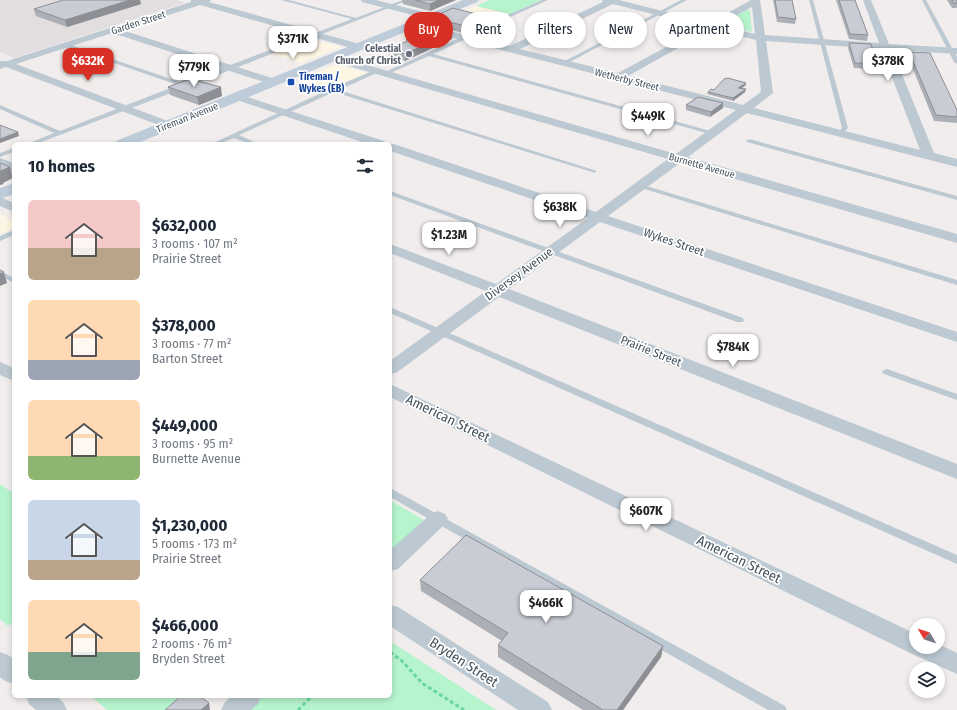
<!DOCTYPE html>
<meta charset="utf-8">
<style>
:root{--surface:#fff;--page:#f6f6f7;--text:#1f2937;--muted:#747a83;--accent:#d93025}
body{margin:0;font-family:"Fira Sans Condensed",sans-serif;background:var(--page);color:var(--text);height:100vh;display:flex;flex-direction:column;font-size:15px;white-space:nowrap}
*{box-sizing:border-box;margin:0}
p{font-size:13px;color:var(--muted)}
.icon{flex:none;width:22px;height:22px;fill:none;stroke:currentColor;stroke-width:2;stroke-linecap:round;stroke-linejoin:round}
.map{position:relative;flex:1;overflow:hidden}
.sheet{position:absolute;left:12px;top:142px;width:380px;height:556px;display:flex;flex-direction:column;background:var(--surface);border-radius:6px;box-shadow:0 2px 6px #0003}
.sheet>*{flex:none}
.banner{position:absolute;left:404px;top:12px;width:380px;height:36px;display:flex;gap:8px}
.needle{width:26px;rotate:309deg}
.fabs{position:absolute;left:909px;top:618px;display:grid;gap:8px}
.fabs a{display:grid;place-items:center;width:36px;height:36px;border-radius:50%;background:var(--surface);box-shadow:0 2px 6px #0003;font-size:20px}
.price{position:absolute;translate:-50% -34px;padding:0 9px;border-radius:8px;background:#fff;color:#222;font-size:13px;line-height:26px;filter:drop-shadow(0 1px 2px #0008)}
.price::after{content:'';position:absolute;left:50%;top:24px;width:12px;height:9px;margin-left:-6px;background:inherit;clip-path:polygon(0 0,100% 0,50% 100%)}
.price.on{background:var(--accent);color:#fff}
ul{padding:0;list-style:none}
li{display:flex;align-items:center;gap:12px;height:100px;padding:0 16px}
li span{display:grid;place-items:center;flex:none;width:112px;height:80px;border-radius:6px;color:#555}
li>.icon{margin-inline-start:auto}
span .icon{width:48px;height:48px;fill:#fffc;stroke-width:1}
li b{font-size:17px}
h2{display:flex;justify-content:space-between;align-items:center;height:48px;padding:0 16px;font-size:17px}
.tag{padding:0 14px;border-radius:18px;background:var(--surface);box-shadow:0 2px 6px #0003;font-size:14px;line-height:36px}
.tag.on{background:var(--accent);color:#fff}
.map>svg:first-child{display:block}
.commercial{fill:#fef6e4}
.education{fill:#e2dedf}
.green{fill:#b6f4cd}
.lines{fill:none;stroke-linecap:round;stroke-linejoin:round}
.path{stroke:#6ad69f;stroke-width:3;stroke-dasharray:4 2.5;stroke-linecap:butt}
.lane{fill:#bcc9d2;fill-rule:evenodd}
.street{fill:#bcc9d2;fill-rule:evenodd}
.secondary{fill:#becbd9;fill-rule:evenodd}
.wall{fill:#adafb6}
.shaded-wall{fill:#8d8f94}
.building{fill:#c9ccd4;stroke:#8d8f94}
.worship-dot{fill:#6b7280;stroke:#fff;stroke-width:1.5}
.transit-dot{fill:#1a4fb4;stroke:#fff;stroke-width:1.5}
.labels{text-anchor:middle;stroke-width:3.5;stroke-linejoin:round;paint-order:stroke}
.far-street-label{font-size:10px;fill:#44525d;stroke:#fff}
.far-worship-label{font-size:10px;font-weight:bold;fill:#5b616d;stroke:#fff;text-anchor:end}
.far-transit-label{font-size:10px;font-weight:bold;fill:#164399;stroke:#fff;text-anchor:start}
.street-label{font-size:12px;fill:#44525d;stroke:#fff}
.near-street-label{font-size:14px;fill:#44525d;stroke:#fff}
</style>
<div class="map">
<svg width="957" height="710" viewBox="0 0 957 710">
<rect width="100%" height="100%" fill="#f1eded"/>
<g class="commercial">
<polygon points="476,6 510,14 466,33 431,24"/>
<polygon points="311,39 341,47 301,63 271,54"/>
<polygon points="337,64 367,73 332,89 301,79"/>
<polygon points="0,214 14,221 14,228 0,234"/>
</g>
<polygon class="education" points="0,0 176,0 185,3 14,58 0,52"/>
<g class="green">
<polygon points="489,0 541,0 510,14 476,6"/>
<polygon points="747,10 750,11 752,32 721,24"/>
<polygon points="0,484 14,494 14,621 8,626 0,619"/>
<polygon points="390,500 424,520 390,551"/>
<polygon points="390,641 496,710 248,710 262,696 390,696"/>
<polygon points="91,696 189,696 174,710 107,710"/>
</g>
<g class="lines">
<g class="path">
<polyline points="390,652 402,661 422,683 464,710"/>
<polyline points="298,710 312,696"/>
</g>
<g class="lane">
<polygon points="281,0 289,0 356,18 403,0 409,0 187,87 36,144 27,144 54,133 0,109 0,105 60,131 178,85 64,46 64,44 68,44 183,83 352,19"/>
<polygon points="542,0 548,0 466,37 466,39 433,54 714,132 714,134 710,134 429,56 388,74 383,73 459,38 459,36"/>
<polygon points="681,0 687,0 566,64 561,63"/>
<polygon points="809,0 813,0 848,128 842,135 840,136 837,134 842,128"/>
<polygon points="922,0 926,0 957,57 957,64 954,62"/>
<polygon points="377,69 379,70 379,72 339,90 597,171 594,173 592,172 334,92 239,135 259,144 250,144 234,138 219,144 211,144 330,89"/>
<polygon points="749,139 957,196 957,200 747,142 746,141"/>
<polygon points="14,148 14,152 0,157 0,153"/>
<polygon points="640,184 957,280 957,285 638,187 638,185"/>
<polygon points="390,191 743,318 744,320 743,322 737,322 390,195"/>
<polygon points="14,230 14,235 0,241 0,236"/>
<polygon points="0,271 14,278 14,283 0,276"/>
<polygon points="390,307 957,555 957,564 390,313"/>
<polygon points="887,369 957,394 957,400 884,374 882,372 884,370"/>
<polygon points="390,488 785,706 787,710 768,710 390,497"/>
</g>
<g class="street">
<polygon points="191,0 211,0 209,2 363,45 364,47 363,49 355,49 200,5 122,30 278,80 279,82 278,84 270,84 112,33 16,64 173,123 175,125 169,129 6,67 0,69 0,61 7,61 191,2"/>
<polygon points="361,0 376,0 435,15 437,17 432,20 362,2"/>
<path d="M602 0H619L710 23 751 0H760L765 35 879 43 863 0H871L889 44 957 48V54L892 50 934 153 957 159V167L747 113 688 157 957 234V243L680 163 608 216 957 332V342L600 222 509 289 957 464V479L499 297 396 373 390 374V361L486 291 390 253V244L496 284 588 218 390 151V144H387H394L596 212 668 159 328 60 327 58 328 56H336L676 154 736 110 427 31 425 29 430 26 510 46 603 2ZM613 4 703 27 618 73 520 49ZM752 7 755 34 719 25ZM712 29 756 40 761 92 743 105 628 76ZM766 41 881 49 920 150 754 108 773 93Z"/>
<polygon points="238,94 384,141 386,144 368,144 234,99 232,97 234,95"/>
<polygon points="0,158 14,163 14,172 0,167"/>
<polygon points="0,197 14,203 14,212 0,206"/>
<polygon points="0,362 14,368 14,381 0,375"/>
<polygon points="390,384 916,634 916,647 938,647 938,644 957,653 957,674 908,652 390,397"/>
<polygon points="438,511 445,514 448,519 445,524 398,569 390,571 390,550 431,514"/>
<polygon points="390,605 398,607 548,702 552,710 518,710 390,626"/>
<polygon points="0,652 8,655 14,659 14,684 5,681 0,677"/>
<polygon points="26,696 56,696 63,702 67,710 36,710 29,704"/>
<polygon points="232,696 261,696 258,704 251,710 221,710 225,702"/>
</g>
<g class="secondary">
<polygon points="463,0 479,0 477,2 136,144 114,144 116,141"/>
<polygon points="14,183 14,194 0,199 0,188"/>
</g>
</g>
<g class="wall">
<polygon points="402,0 456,0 430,11 403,4"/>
<polygon points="773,0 792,0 796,19 795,24 777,22"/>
<polygon points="836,0 855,0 868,35 867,41 849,39"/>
<polygon points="947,0 957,0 957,8 952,8"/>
<polygon points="141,4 67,27 36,16 34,9"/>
<polygon points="484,16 484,23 463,33 431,25 431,18"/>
<polygon points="406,28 452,39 405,61 389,57 389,49 406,42 406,39 411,37 407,35"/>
<polygon points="849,43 877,64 875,69 854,68 848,48"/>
<polygon points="909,52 957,110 957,123 934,121 908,57"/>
<polygon points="746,85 741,88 746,89 745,92 733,101 707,94 708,92"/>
<polygon points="168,87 222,96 199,105 170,95"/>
<polygon points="723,103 723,108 710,117 686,110 686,105"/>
<polygon points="420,580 663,646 661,657 623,710 583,710 498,657 498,645 502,641 421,591"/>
</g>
<g class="shaded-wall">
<polygon points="130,0 140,0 141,4 67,27 65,20"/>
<polygon points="439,0 456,0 430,11 430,4"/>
<polygon points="484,16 484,23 463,33 462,25"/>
<polygon points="452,32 452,39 405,61 405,54"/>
<polygon points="746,83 746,85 738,91 738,88"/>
<polygon points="221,87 222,96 199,105 197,97"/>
<polygon points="746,89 745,92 733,101 733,98"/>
<polygon points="723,103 723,108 710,117 711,112"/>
<polygon points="18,132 19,136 0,143 0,139"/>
<polygon points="10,167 13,178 3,183 4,184 0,185 0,171"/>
<polygon points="4,272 7,283 0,286 0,274"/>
<polygon points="663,646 661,657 623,710 617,710"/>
<polygon points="209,703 210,710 201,710"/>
</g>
<g class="building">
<polygon points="63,0 130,0 65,20 34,9"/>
<polygon points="415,0 439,0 430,4"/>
<polygon points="775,0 792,0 796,19 778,17"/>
<polygon points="839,0 855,0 868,35 850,34"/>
<polygon points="952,0 957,0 957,3 953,3"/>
<polygon points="453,8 484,16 462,25 431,18"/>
<polygon points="418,24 452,32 405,54 389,49 410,40 406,39 421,32 406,28"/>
<polygon points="849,43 871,44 877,64 855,63"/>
<polygon points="909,52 930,53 957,110 957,117 936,115"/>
<polygon points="728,78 746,83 738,88 746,89 733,98 708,92 711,89 714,90 724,79"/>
<polygon points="189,79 221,87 197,97 168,87"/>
<polygon points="698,97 723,103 711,112 686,105"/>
<polygon points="0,125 18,132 0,139"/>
<polygon points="0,163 10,167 0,171"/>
<polygon points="0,270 4,272 0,274"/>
<polygon points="466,535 663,646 617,710 603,710 498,645 508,633 420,580"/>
<polygon points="181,696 199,696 209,703 201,710 165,710"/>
</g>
<circle class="worship-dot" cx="409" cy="54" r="4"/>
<rect class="transit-dot" x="287" y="78" width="8" height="8" rx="2"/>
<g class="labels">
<g class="far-street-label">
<text transform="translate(138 22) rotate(-18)" y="4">Garden Street</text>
<text transform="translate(627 79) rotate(14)" y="4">Wetherby Street</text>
<text transform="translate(187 117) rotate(-22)" y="4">Tireman Avenue</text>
<text transform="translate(702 165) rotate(16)" y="4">Burnette Avenue</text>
</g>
<g class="far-worship-label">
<text x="401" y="52">Celestial<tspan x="401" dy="12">Church of Christ</tspan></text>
</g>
<g class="far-transit-label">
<text x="299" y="80">Tireman /<tspan x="299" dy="12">Wykes (EB)</tspan></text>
</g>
<g class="street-label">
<text transform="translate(674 242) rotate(19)" y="4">Wykes Street</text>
<text transform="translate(519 274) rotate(-36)" y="4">Diversey Avenue</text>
<text transform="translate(651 351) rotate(22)" y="4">Prairie Street</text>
</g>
<g class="near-street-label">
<text transform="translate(448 418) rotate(26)" y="5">American Street</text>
<text transform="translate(739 559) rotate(26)" y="5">American Street</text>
<text transform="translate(464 662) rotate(33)" y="5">Bryden Street</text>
</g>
</g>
</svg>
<div class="fabs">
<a><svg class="needle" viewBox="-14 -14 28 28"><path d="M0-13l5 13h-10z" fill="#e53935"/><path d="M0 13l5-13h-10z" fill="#747a83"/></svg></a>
<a><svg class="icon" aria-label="layers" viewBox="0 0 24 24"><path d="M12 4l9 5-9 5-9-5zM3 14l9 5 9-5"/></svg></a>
</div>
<b class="price" style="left:293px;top:60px">$371K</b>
<b class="price on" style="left:88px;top:82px">$632K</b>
<b class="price" style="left:888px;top:82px">$378K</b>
<b class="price" style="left:194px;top:88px">$779K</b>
<b class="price" style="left:648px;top:137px">$449K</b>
<b class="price" style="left:560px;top:228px">$638K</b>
<b class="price" style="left:449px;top:256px">$1.23M</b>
<b class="price" style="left:733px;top:368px">$784K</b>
<b class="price" style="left:646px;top:532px">$607K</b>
<b class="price" style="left:546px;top:624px">$466K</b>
<div class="banner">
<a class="tag on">Buy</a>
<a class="tag">Rent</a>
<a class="tag">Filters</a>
<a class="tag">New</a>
<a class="tag">Apartment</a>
</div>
<section class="sheet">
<h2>10 homes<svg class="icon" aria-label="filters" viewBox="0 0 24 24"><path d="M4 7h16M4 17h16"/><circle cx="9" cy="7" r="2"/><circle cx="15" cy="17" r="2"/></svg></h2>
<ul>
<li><span style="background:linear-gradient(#f6c9c9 60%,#b9a48a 0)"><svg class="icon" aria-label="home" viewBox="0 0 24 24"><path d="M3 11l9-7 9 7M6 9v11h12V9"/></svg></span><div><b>$632,000</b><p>3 rooms · 107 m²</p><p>Prairie Street</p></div></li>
<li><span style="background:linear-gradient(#ffd9b3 75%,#9aa5b1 0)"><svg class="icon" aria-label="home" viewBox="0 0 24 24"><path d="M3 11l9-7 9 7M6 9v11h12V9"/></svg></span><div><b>$378,000</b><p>3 rooms · 77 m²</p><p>Barton Street</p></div></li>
<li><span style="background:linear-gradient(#ffd9b3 70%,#8fb573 0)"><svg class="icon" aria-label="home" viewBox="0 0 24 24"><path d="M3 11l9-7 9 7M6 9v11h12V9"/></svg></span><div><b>$449,000</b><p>3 rooms · 95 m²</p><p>Burnette Avenue</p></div></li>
<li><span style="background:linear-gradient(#c9d6e8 75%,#b9a48a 0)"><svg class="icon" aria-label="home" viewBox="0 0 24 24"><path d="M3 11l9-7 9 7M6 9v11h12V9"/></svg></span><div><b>$1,230,000</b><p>5 rooms · 173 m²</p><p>Prairie Street</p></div></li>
<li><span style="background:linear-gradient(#ffd9b3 65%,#7fa58c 0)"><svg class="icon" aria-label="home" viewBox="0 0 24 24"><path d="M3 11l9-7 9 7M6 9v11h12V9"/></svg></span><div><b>$466,000</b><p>2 rooms · 76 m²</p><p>Bryden Street</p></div></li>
</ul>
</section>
</div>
